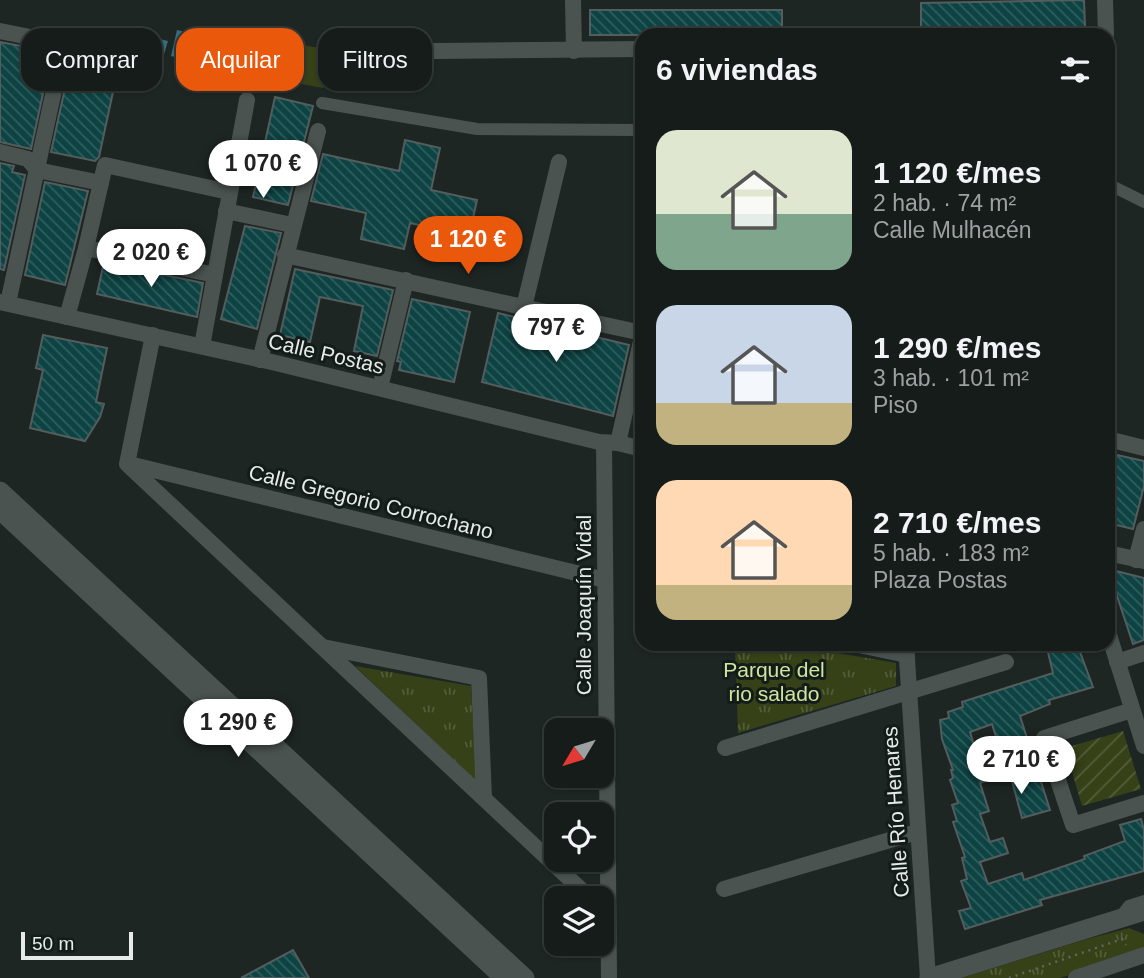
<!DOCTYPE html>
<html lang="es">
<meta charset="utf-8">
<style>
:root{--surface:#161c1a;--page:#232927;--text:#f1f3f6;--muted:#9ea1a2;--line:#353a39;--accent:#ea580c}
body{margin:0;font-family:Arial,sans-serif;background:var(--page);color:var(--text);height:100vh;display:flex;flex-direction:column;font-size:26px;white-space:nowrap}
*{box-sizing:border-box;margin:0}
p{font-size:23px;color:var(--muted)}
.icon{flex:none;width:38px;height:38px;fill:none;stroke:currentColor;stroke-width:2;stroke-linecap:round;stroke-linejoin:round}
.map{position:relative;flex:1;overflow:hidden}
.details{position:absolute;left:635px;top:28px;width:480px;height:623px;display:flex;flex-direction:column;background:var(--surface);border-radius:21px;box-shadow:0 2px 5px #0004,0 0 0 2px var(--line)}
.details>*{flex:none}
.banner{position:absolute;left:21px;top:28px;width:509px;height:63px;display:flex;gap:14px}
.needle{width:46px;rotate:232deg}
.tools{position:absolute;left:544px;top:718px;display:grid;gap:14px}
.tools a{display:grid;place-items:center;width:70px;height:70px;border-radius:14px;background:var(--surface);box-shadow:0 2px 5px #0004,0 0 0 2px var(--line);font-size:35px}
.scale{position:absolute;left:21px;bottom:18px;width:112px;box-sizing:border-box;padding-left:7px;border:4px solid #e6ebe9;border-top:0;font-size:19px;line-height:24px;white-space:nowrap;color:#e6ebe9;-webkit-text-stroke:5px #141c1a;paint-order:stroke}
.price{position:absolute;translate:-50% -60px;padding:0 16px;border-radius:24px;background:#fff;color:#222;font-size:23px;line-height:46px;filter:drop-shadow(0 2px 4px #0008)}
.price::after{content:'';position:absolute;left:50%;top:42px;width:21px;height:16px;margin-left:-10px;background:inherit;clip-path:polygon(0 0,100% 0,50% 100%)}
.price.current{background:var(--accent);color:#fff}
ul{padding:0;list-style:none}
li{display:flex;align-items:center;gap:21px;height:175px;padding:0 21px}
li span{display:grid;place-items:center;flex:none;width:196px;height:140px;border-radius:21px;color:#555}
li>.icon{margin-inline-start:auto}
span .icon{width:84px;height:84px;fill:#fffc;stroke-width:1}
li b{font-size:30px}
h2{display:flex;justify-content:space-between;align-items:center;height:84px;padding:0 21px;font-size:30px}
.chip{padding:0 24px;border-radius:21px;background:var(--surface);box-shadow:0 2px 5px #0004,0 0 0 2px var(--line);font-size:24px;line-height:63px}
.chip.current{background:var(--accent);color:#fff}
.map>svg:first-child{display:block}
.grass{fill:url(#grass-tufts)}
.garden{fill:url(#garden-furrows)}
.pitch{fill:#364118}
.water{fill:#336e7f}
.building{fill:url(#building-back-hatch);stroke:#535d5d;stroke-width:2}
.lines{fill:none;stroke-linecap:round;stroke-linejoin:round}
.path{stroke:#5f6664;stroke-width:2.5;stroke-dasharray:2 5;stroke-linecap:butt}
.service{stroke:#4a5350;stroke-width:8}
.pedestrian{stroke:#4a5350;stroke-width:12}
.minor{stroke:#4a5350;stroke-width:16}
.tertiary{stroke:#4a5350;stroke-width:19}
.labels{text-anchor:middle;stroke-width:6;stroke-linejoin:round;paint-order:stroke}
.street-label{font-size:21px;fill:#e6ebe9;stroke:#141c1a}
.park-label{font-size:21px;fill:#cfe59d;stroke:#141c1a}
</style>
<div class="map">
<svg width="1144" height="978" viewBox="0 0 1144 978">
<defs>
<pattern id="grass-tufts" width="24" height="20" patternUnits="userSpaceOnUse" patternTransform="scale(1.75)"><rect width="24" height="20" fill="#364118"/><path d="M3 7l-1-3M5 7V3M7 7l1-3M15 17l-1-3M17 17v-4M19 17l1-3" fill="none" stroke="#535d3a"/></pattern>
<pattern id="garden-furrows" width="10" height="10" patternUnits="userSpaceOnUse" patternTransform="scale(1.75)"><rect width="10" height="10" fill="#364118"/><path d="M-1 1l2-2M0 10L10 0M9 11l2-2" fill="none" stroke="#535d3a"/></pattern>
<pattern id="building-back-hatch" width="6" height="6" patternUnits="userSpaceOnUse" patternTransform="scale(1.75)"><rect width="6" height="6" fill="#0d4343"/><path d="M-1 5l2 2M0 0l6 6M5-1l2 2" fill="none" stroke="#305e5e"/></pattern>
</defs>
<rect width="100%" height="100%" fill="#1e2623"/>
<g class="grass">
<polygon points="735,644 785,644 896,663 896,686 738,733"/>
<polygon points="355,666 471,686 476,781"/>
<polygon points="1129,928 1144,934 1144,951 1060,978 961,978 1084,940"/>
</g>
<polygon class="garden" points="1123,731 1141,789 1082,806 1065,748"/>
<polygon class="pitch" points="259,37 330,50 323,88 252,75"/>
<g class="water">
<polygon points="177,30 229,42 223,69 171,56"/>
<polygon points="144,35 168,41 164,54 141,48"/>
</g>
<g class="building">
<polygon points="1084,0 1085,27 921,31 921,3"/>
<rect x="590" y="10" width="192" height="25"/>
<polygon points="0,42 52,52 31,149 0,142"/>
<polygon points="72,56 119,64 99,157 95,161 51,152"/>
<polygon points="275,97 313,106 288,205 253,197"/>
<polygon points="405,140 440,148 431,190 477,200 469,236 410,223 404,249 361,239 366,213 311,201 323,154 399,171"/>
<polygon points="0,163 14,166 12,172 25,175 4,270 0,269"/>
<polygon points="45,182 88,191 65,285 25,275"/>
<polygon points="245,226 281,233 257,329 221,319"/>
<polygon points="104,262 203,283 197,317 97,294"/>
<polygon points="295,269 393,290 377,356 354,351 363,306 320,297 310,342 280,335"/>
<polygon points="412,299 470,312 454,382 399,370 401,362 397,361"/>
<polygon points="498,313 629,345 613,416 482,382"/>
<polygon points="43,335 107,348 96,402 104,404 100,417 85,441 30,428 43,370 36,368"/>
<polygon points="1108,453 1144,461 1144,486 1133,529 1108,523"/>
<polygon points="1108,569 1144,578 1144,640 1133,644"/>
<polygon points="1046,644 1077,644 1093,687 1049,700 1050,704 1020,716 1050,810 1022,818 1012,781 1015,780 1007,758 1003,759 992,724 970,732 979,761 982,760 986,771 982,773 985,781 980,783 989,811 980,814 990,842 1003,838 1008,853 980,862 988,884 1022,873 1024,880 1085,859 1084,856 1125,841 1120,825 1141,819 1144,830 1144,871 1040,900 1042,905 965,929 959,911 971,908 961,881 967,879 962,858 965,857 953,822 957,821 952,805 958,803 950,780 953,778 951,770 953,770 942,739 940,720 949,718 948,712 963,707 962,702 1053,673"/>
<polygon points="293,950 309,978 241,978"/>
</g>
<g class="lines">
<polyline class="path" points="1009,978 1122,939 1126,945"/>
<polyline class="service" points="1121,913 1128,904 1144,899"/>
<g class="pedestrian">
<polyline points="322,103 477,129 642,130"/>
<polyline points="1108,184 1144,202"/>
</g>
<g class="minor">
<polyline points="573,0 574,51"/>
<polyline points="1105,0 1106,35"/>
<polyline points="0,31 116,54"/>
<polyline points="339,52 642,49"/>
<polyline points="1108,71 1109,106"/>
<polyline points="0,152 28,159 37,170 101,183"/>
<polyline points="226,211 292,225"/>
<polyline points="86,248 215,275"/>
<polyline points="285,255 642,333"/>
<polyline points="0,302 276,363 599,442 618,443 642,449"/>
<polyline points="8,303 64,44"/>
<polyline points="524,307 559,162"/>
<polyline points="67,317 86,248 105,165 229,192"/>
<polyline points="153,335 127,464 590,898"/>
<polyline points="202,346 247,100"/>
<polyline points="260,360 318,131"/>
<polyline points="380,388 406,280"/>
<polyline points="1108,439 1144,448"/>
<polyline points="604,443 609,978"/>
<polyline points="618,443 642,337"/>
<polyline points="129,464 605,580"/>
<polyline points="1108,553 1144,561"/>
<polyline points="1136,560 1144,529"/>
<polyline points="1108,632 1144,746"/>
<polyline points="854,644 907,655"/>
<polyline points="906,644 928,978"/>
<polyline points="323,647 479,678 484,798"/>
<polyline points="1117,662 1144,653"/>
<polyline points="1132,710 1044,738 1073,825 1144,803"/>
<polyline points="725,748 1006,662"/>
<polyline points="724,889 917,832"/>
<polyline points="1076,978 1144,955"/>
</g>
<g class="tertiary">
<polyline points="0,491 525,978"/>
<polyline points="0,510 504,978"/>
<polyline points="929,978 1144,911"/>
</g>
</g>
<g class="labels">
<g class="street-label">
<text transform="translate(326 354) rotate(13)" y="7">Calle Postas</text>
<text transform="translate(371 502) rotate(14)" y="7">Calle Gregorio Corrochano</text>
<text transform="translate(584 605) rotate(-90)" y="7">Calle Joaquín Vidal</text>
<text transform="translate(896 812) rotate(-94)" y="7">Calle Río Henares</text>
</g>
<g class="park-label">
<text x="774" y="677">Parque del<tspan x="774" dy="24">rio salado</tspan></text>
</g>
</g>
</svg>
<div class="tools">
<a><svg class="needle" viewBox="-14 -14 28 28"><path d="M0-13l5 13h-10z" fill="#e53935"/><path d="M0 13l5-13h-10z" fill="#9ea1a2"/></svg></a>
<a><svg class="icon" aria-label="locate" viewBox="0 0 24 24"><circle cx="12" cy="12" r="6"/><path d="M12 2v4M12 18v4M2 12h4M18 12h4"/></svg></a>
<a><svg class="icon" aria-label="layers" viewBox="0 0 24 24"><path d="M12 4l9 5-9 5-9-5zM3 14l9 5 9-5"/></svg></a>
</div>
<div class="scale">50 m</div>
<b class="price" style="left:263px;top:200px">1 070 €</b>
<b class="price current" style="left:468px;top:276px">1 120 €</b>
<b class="price" style="left:151px;top:289px">2 020 €</b>
<b class="price" style="left:556px;top:364px">797 €</b>
<b class="price" style="left:238px;top:759px">1 290 €</b>
<b class="price" style="left:1021px;top:796px">2 710 €</b>
<div class="banner">
<a class="chip">Comprar</a>
<a class="chip current">Alquilar</a>
<a class="chip">Filtros</a>
</div>
<section class="details">
<h2>6 viviendas<svg class="icon" aria-label="filters" viewBox="0 0 24 24"><path d="M4 7h16M4 17h16"/><circle cx="9" cy="7" r="2"/><circle cx="15" cy="17" r="2"/></svg></h2>
<ul>
<li><span style="background:linear-gradient(#dfe7d0 60%,#7fa58c 0)"><svg class="icon" aria-label="home" viewBox="0 0 24 24"><path d="M3 11l9-7 9 7M6 9v11h12V9"/></svg></span><div><b>1 120 €/mes</b><p>2 hab. · 74 m²</p><p>Calle Mulhacén</p></div></li>
<li><span style="background:linear-gradient(#c9d6e8 70%,#c2b280 0)"><svg class="icon" aria-label="home" viewBox="0 0 24 24"><path d="M3 11l9-7 9 7M6 9v11h12V9"/></svg></span><div><b>1 290 €/mes</b><p>3 hab. · 101 m²</p><p>Piso</p></div></li>
<li><span style="background:linear-gradient(#ffd9b3 75%,#c2b280 0)"><svg class="icon" aria-label="home" viewBox="0 0 24 24"><path d="M3 11l9-7 9 7M6 9v11h12V9"/></svg></span><div><b>2 710 €/mes</b><p>5 hab. · 183 m²</p><p>Plaza Postas</p></div></li>
</ul>
</section>
</div>
